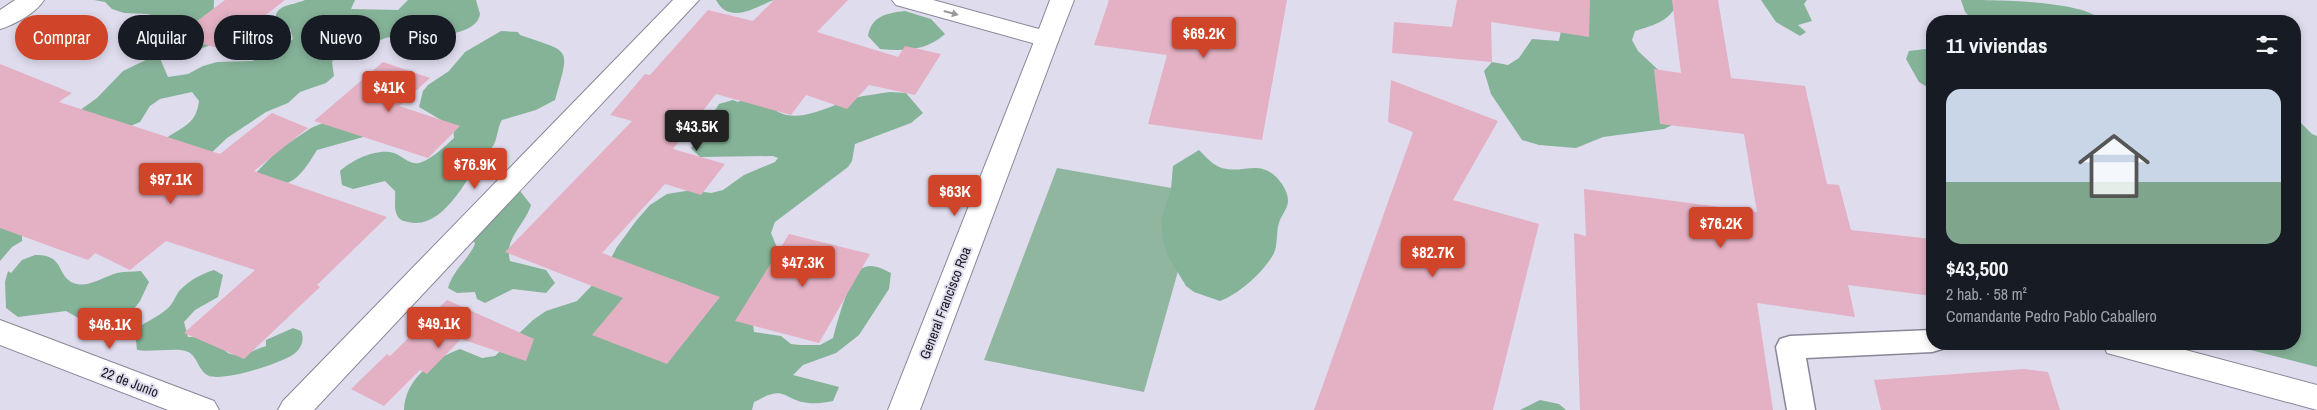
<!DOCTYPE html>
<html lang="es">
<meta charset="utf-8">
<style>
:root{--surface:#171b24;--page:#20242c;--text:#f1f3f6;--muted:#9ea1a6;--line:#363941;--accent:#d04529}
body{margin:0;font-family:"Archivo Narrow",sans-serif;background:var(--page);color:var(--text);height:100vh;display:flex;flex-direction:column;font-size:19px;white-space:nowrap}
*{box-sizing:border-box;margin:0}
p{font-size:16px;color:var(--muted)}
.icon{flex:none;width:28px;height:28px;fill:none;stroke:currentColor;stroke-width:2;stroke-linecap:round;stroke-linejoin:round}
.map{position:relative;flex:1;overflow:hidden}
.details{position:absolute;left:1926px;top:15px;width:375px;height:335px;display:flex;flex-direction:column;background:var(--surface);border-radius:20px;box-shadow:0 2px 8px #0003}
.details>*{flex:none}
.top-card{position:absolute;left:15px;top:15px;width:475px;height:45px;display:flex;gap:10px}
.price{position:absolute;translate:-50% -42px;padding:0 11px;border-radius:5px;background:var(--accent);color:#fff;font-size:16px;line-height:32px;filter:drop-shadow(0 1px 2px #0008)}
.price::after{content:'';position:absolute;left:50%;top:30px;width:15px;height:11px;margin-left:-8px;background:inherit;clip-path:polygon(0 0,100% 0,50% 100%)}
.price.on{background:#222;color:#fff}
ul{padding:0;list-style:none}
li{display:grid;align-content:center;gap:10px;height:265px;padding:0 20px}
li+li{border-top:1px solid var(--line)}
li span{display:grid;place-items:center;height:155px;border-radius:15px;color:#555}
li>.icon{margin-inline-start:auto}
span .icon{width:90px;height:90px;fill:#fffc;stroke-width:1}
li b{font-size:21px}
h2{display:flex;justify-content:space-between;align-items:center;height:60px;padding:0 20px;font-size:21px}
.pill{padding:0 18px;border-radius:22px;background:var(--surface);box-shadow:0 2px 8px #0003;font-size:18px;line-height:45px}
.pill.on{background:var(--accent);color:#fff}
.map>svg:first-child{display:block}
.green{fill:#91b6a0}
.forest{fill:#85b398}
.building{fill:#e3b1c3}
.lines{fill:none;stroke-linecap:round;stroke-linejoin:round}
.service-casing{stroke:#888697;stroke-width:3}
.minor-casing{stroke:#888697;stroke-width:2}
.tertiary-casing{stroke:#888697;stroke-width:2}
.service{fill:#fff;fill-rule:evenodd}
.minor{fill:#fff;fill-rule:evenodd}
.tertiary{fill:#fff;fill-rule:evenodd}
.oneway{fill:#98989b}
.labels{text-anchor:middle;stroke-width:4;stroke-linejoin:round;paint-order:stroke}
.street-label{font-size:14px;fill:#1a1920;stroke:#dfdcee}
</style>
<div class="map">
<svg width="2317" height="410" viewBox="0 0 2317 410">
<rect width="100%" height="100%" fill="#dfdcee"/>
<polygon class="green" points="1057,168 1200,193 1144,392 984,360"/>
<g class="forest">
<polygon points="94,0 214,0 213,44 200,49 182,38 176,21 147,14 124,13 112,9 105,2"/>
<path d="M305 0H355L351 9 398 10 408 0H476L480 14C476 41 411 36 391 37 382 38 374 44 365 46 350 50 341 48 332 62L334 76 326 83 300 92 288 103 266 112 227 138 207 157 163 141C179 127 196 127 199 101L192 92 160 99 150 106 140 122 126 128 76 113 97 98 123 71 154 56H159L168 77 188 74 203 66 217 62 252 61 272 54 293 39 290 28H284L276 22C273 4 292 6 305 0Z"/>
<path d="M716 0H774C757 6 730 26 716 0Z"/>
<path d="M1553 0H1678C1672 21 1654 25 1635 31L1632 40 1638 51 1668 79 1676 123 1664 129 1603 137 1576 148 1539 145 1522 140 1491 94 1484 71 1492 62 1508 65 1519 58 1532 39 1559 41 1561 31Z"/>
<polygon points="1761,0 1807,0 1804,4 1812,21 1798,25 1806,32 1800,36 1776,22"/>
<path d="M1961 0C1993 0 2085 0 2102 21H1974L1965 12Z"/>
<path d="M905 11 931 19 945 34C927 51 903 51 880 49L868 36C871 16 887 13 905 11Z"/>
<path d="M501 31 518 32 520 35C572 53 570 46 555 100L536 110 502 120C497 128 498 138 493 146 491 149 488 151 485 154 468 175 444 231 408 222 404 221 401 221 398 217 393 209 396 200 395 191L385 181 353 189 342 185 340 171C352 160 377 148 394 153 403 156 409 165 419 163 432 159 444 147 454 138L453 127 419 107 423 91 428 85 449 71 465 52Z"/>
<polygon points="1925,49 1932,51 1932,90 1919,82 1906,59 1909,51"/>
<path d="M890 92 906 93 923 113 911 123 855 144 852 161 848 167 775 222 771 233 778 250V262L752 317 754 332 781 336 791 344 800 345H820L833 338C837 324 850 271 865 267 874 264 882 269 891 273L889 289 859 335 836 353 803 365 793 375 839 387 833 401C791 410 790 389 772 394 766 395 760 400 754 402L752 410H404C405 379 433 359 460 349L482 358 495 356 533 320 546 311 577 301 601 276 617 247 636 221 650 205 667 194 692 190 711 193 723 190 744 175 775 162 778 158 773 156 700 157 691 148 719 104 733 100 738 102 758 93C786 134 819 109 855 98 866 95 878 94 890 92Z"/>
<path d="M342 115 367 136 317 150C308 164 296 187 276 184 269 183 260 179 253 176L277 151 311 128Z"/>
<polygon points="2295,117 2312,134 2317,136 2317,367 2227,344 2295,344"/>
<path d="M1199 150C1207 158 1215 168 1227 169 1245 172 1259 161 1275 176 1282 182 1291 196 1287 206 1285 212 1281 216 1279 223 1276 232 1278 244 1274 253 1264 272 1239 294 1220 301L1194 292 1186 286 1168 256 1163 242 1161 220 1171 189 1173 166Z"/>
<path d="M517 187 531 205C525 225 504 238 510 261L546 270 555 283 546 293 513 289 485 303 477 299 475 292 457 293 448 288C453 270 468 260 475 244L472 238Z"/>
<polygon points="0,226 22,231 22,241 12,247 0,261"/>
<path d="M35 255C67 254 55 279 77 284 90 287 105 276 117 273 125 271 133 272 141 271L149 282 140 301 134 309 115 319 102 321 82 320 66 311 18 317 6 308 5 282 8 271 11 273 22 260Z"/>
<path d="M214 270 223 275 218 297 195 310 184 322 188 337C197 337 211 338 219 344 223 347 225 353 231 354 241 358 256 349 266 346V340L293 328 301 331C305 340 301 349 294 354 279 364 226 381 209 376 199 372 198 359 190 353 180 346 151 353 137 350L135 331C145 321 157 318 167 309 174 303 175 296 180 290 190 280 201 274 214 270Z"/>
<polygon points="1540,400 1559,404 1566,410 1520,410"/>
</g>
<g class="building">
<polygon points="225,0 285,0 222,49 176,37"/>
<polygon points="774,0 848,0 817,32 898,57 905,46 941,54 915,95 869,85 847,109 806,95 791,115 716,94 673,149 725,164 701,195 665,184 602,253 720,297 667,364 592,335 623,298 505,252 632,121 610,115 645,74 650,75 708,10 753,21"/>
<polygon points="1109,0 1287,0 1262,140 1148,124 1167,55 1094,45"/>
<polygon points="1457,0 1590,0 1589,37 1491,22 1492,62 1392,53 1394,22 1452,27"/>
<polygon points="1672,0 1718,0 1731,78 1805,86 1827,184 1839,185 1851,230 1932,239 1932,296 1848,285 1855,317 1757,303 1773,410 1580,410 1574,233 1586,236 1584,189 1757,212 1744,134 1660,124 1654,69 1681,73"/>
<polygon points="383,62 430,78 399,106 460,126 428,158 314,121"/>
<polygon points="0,64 72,93 59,102 220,154 272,113 308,128 254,171 387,217 317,285 320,287 244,359 184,333 255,270 166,241 130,270 95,253 88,260 0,228"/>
<polygon points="1391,80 1498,121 1453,200 1539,224 1493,410 1314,410 1413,132 1388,122"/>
<polygon points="789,234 870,254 819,343 735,321"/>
<polygon points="447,300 534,339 526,361 461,339 427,374 420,370 384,406 351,389 387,354 390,356"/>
<polygon points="2024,369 2048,372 2060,410 1881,410 1874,380"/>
</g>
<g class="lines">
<defs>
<polygon id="service" points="1932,330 1932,344 1944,344 1942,349 1932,352 1806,358 1815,410 1787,410 1776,347 1780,339 1790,336"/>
<g id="minor">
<path d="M15 0H44C36 13 14 25 0 29V10Z"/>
<polygon points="1047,31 1056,33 1059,39 920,410 888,410 1035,39 1038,33"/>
<polygon points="0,320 214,401 219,410 168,410 0,345"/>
<polygon points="2103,344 2163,344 2317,385 2317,410 2118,356 2107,353"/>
</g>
<g id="tertiary">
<polygon points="673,0 699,0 314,410 278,410 283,401"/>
<polygon points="892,0 933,0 1039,29 1050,0 1074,0 1059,39 1056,45 1047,47 896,5"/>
</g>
</defs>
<use href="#service" class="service-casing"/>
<use href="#minor" class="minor-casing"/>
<use href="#tertiary" class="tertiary-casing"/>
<use href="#service" class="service"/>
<use href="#minor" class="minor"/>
<use href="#tertiary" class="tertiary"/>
</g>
<defs><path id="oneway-solid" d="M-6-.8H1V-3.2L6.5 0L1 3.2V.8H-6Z" transform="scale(1.25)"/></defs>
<use class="oneway" href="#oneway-solid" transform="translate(951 13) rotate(15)"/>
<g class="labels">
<g class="street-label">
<text transform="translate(945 303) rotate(-69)" y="5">General Francisco Roa</text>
<text transform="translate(130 382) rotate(21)" y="5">22 de Junio</text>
</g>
</g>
</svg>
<b class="price" style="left:1204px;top:59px">$69.2K</b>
<b class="price" style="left:389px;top:113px">$41K</b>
<b class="price on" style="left:697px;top:152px">$43.5K</b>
<b class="price" style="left:475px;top:190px">$76.9K</b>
<b class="price" style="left:171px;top:205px">$97.1K</b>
<b class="price" style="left:955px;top:217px">$63K</b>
<b class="price" style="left:1721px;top:249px">$76.2K</b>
<b class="price" style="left:1433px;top:278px">$82.7K</b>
<b class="price" style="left:803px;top:288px">$47.3K</b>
<b class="price" style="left:439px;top:349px">$49.1K</b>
<b class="price" style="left:110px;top:350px">$46.1K</b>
<div class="top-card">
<a class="pill on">Comprar</a>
<a class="pill">Alquilar</a>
<a class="pill">Filtros</a>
<a class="pill">Nuevo</a>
<a class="pill">Piso</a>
</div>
<section class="details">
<h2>11 viviendas<svg class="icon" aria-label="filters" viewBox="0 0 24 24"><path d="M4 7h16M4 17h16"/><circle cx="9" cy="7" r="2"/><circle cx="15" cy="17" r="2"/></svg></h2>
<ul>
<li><span style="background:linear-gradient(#c9d6e8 60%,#7fa58c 0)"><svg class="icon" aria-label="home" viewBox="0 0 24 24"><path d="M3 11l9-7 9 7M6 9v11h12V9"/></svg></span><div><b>$43,500</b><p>2 hab. · 58 m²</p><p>Comandante Pedro Pablo Caballero</p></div></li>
</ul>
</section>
</div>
